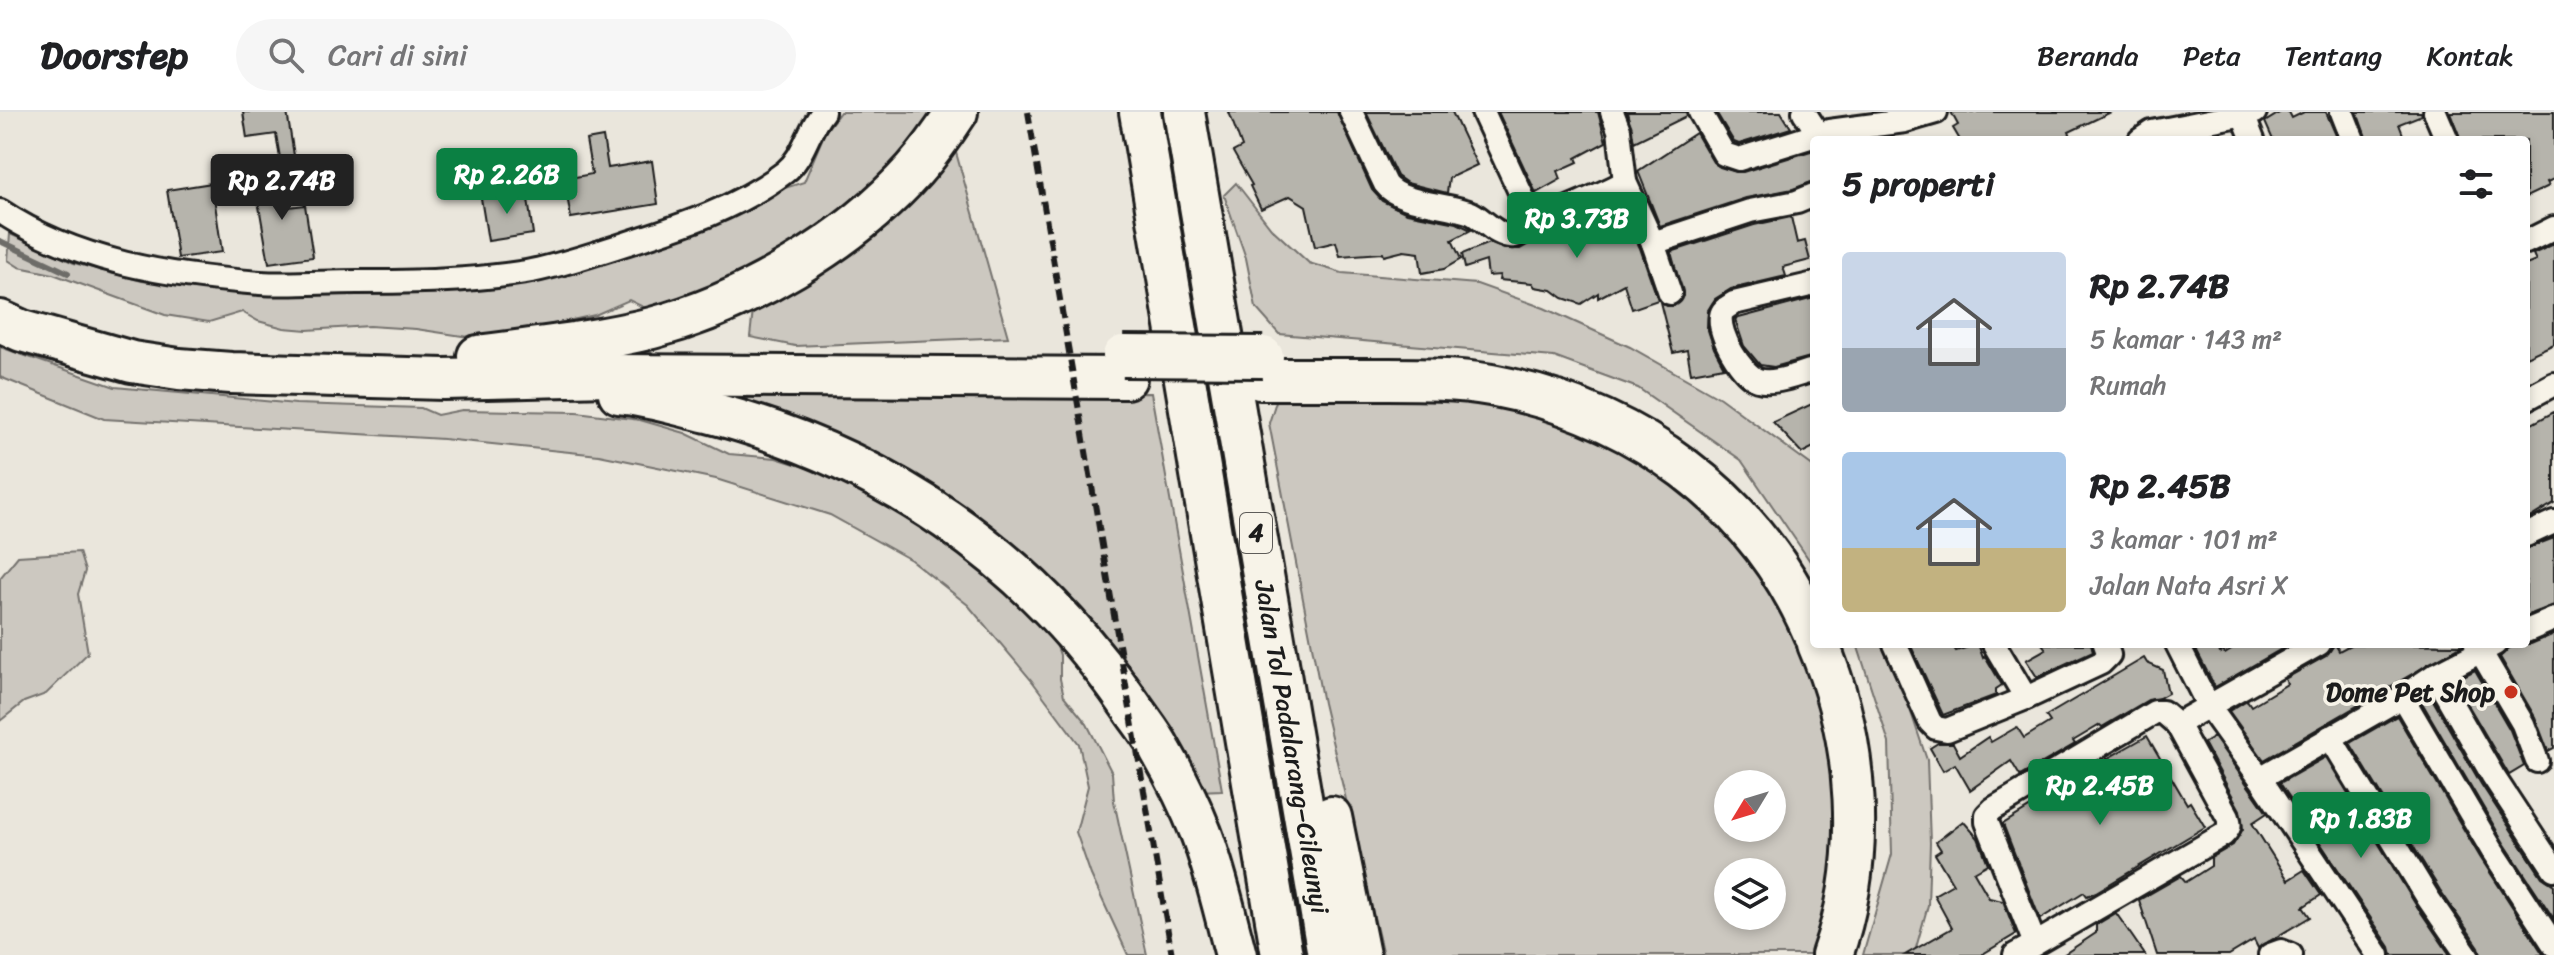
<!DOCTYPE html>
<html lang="id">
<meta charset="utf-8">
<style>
:root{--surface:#fff;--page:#f6f6f6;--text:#202124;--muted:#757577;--line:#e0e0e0;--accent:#0b8043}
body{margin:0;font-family:Sriracha,sans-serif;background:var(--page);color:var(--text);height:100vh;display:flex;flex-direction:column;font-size:30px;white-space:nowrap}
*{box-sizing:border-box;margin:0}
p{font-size:26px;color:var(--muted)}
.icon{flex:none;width:44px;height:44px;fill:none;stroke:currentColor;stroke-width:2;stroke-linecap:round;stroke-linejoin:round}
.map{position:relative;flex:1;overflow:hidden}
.side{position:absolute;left:1810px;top:24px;width:720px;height:512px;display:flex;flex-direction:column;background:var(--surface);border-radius:8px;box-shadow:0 4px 12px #0003}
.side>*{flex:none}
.needle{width:52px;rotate:232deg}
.controls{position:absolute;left:1714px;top:658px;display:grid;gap:16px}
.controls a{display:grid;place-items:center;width:72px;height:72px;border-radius:50%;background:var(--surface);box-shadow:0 4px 12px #0003;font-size:40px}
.price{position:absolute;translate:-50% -68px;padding:0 18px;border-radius:8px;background:var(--accent);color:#fff;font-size:26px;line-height:52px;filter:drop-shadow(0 2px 4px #0008)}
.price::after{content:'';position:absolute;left:50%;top:48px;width:24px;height:18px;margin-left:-12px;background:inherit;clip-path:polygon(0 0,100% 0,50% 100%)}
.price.current{background:#222;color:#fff}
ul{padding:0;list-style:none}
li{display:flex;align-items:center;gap:24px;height:200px;padding:0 32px}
li span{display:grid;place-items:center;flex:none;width:224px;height:160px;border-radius:8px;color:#555}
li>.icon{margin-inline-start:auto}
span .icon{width:96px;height:96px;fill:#fffc;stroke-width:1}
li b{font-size:34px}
h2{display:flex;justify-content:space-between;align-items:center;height:96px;padding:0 32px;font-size:34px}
header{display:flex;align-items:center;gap:48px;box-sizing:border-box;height:112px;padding:0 40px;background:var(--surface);border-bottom:2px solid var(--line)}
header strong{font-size:38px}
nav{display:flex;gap:44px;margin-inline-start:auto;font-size:28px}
.search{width:560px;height:72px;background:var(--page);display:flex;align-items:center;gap:20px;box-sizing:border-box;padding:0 28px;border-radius:44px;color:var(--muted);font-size:30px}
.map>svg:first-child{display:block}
.green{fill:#ccc8c0;stroke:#74726e;stroke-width:2;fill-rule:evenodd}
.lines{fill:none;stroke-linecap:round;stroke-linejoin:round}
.stream{stroke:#6d6c68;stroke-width:6}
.building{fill:#b6b4ac;stroke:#1c1c1c;stroke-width:2}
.street-casing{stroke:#1c1c1c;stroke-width:28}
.highway-casing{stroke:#1c1c1c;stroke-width:46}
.street{stroke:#f7f3e8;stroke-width:22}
.highway{stroke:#f7f3e8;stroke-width:40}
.rail{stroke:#1c1c1c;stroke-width:6;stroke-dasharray:12 6;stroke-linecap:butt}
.highway-bridge-casing{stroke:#1c1c1c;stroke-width:46;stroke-linecap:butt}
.highway-bridge{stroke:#f7f3e8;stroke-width:40}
.poi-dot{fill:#c8321e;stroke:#f7f3e8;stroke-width:3}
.labels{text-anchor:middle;stroke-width:7;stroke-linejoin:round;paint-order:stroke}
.shield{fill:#f7f3e8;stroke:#5e5c59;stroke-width:2}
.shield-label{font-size:24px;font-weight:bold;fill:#1c1c1c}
.poi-label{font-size:26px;font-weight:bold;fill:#1c1c1c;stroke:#f7f3e8;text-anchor:end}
.street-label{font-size:26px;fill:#1c1c1c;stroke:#f7f3e8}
</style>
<header>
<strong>Doorstep</strong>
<div class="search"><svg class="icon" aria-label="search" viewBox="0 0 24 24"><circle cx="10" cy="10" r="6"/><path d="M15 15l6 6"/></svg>Cari di sini</div>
<nav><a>Beranda</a><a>Peta</a><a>Tentang</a><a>Kontak</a></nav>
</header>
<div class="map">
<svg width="2554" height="843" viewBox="0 0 2554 843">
<rect width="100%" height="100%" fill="#eae6dc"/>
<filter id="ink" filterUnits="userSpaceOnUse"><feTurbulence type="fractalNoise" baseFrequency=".0125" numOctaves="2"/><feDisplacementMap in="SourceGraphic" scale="16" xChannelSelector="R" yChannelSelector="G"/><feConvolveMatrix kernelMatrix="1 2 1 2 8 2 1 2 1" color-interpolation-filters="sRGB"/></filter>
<g filter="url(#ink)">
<g class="green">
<polygon points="840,0 931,0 930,11 915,31 852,94 774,144 749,155 698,186 670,194 645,196 629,188 595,203 521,219 469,225 416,217 369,214 307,218 284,216 258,209 242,200 209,210 165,203 53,162 19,155 8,148 10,122 74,151 142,169 257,183 481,173 804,70 825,20"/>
<polygon points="953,30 1008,225 795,234 750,225 753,198"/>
<polygon points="1236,71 1271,116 1309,151 1342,161 1477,172 1544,196 1630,235 1720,286 1814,355 1814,455 1741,348 1638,276 1554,245 1279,222 1256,196 1246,146 1224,83"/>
<polygon points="0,235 115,275 296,292 421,296 437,303 462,298 577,300 640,308 685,321 729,342 776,346 814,358 856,376 941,428 1049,513 1060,543 1060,567 1064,584 1087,612 1112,661 1114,689 1147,843 1128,843 1091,763 1076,720 1088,674 1079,632 1032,569 968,493 911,448 830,403 716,367 599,343 443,327 104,307 0,265"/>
<polygon points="698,276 953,282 1151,281 1222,678 1197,679 1052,481"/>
<path d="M1474 279 1604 316 1727 410 1783 484 1824 588 1843 687 1836 778 1812 843H1383L1323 591 1269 311 1279 280ZM1728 672H1772V716H1728ZM1728 760H1772V804H1728Z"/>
<polygon points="79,440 85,459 78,482 88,541 46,582 24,590 0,609 0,466 18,444"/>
<polygon points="1857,532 1888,532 1927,648 1930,731 1928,793 1914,843 1863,843 1892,742 1889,631"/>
</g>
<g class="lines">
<polyline class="stream" points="0,129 68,161"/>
</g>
<g class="building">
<polygon points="243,0 287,0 296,56 282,58 276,22 247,26"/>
<polygon points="1229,0 1337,0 1372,78 1382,89 1407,101 1457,111 1471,118 1452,128 1461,147 1444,157 1422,161 1419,141 1404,139 1384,144 1383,141 1340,144 1336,130 1315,135 1306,94 1290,84 1261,97 1250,74 1252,73 1233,40 1242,35"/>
<polygon points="1366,0 1452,0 1477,53 1449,66 1447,81 1407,71 1397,64"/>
<polygon points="1498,0 1598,0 1606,30 1576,46 1578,50 1558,59 1561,67 1536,81"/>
<polygon points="1627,0 1686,0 1687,4 1634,30"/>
<polygon points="1716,0 1781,0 1791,16 1739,32 1734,30"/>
<polygon points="1951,0 2111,0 2069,20 2073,28 1960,28 1953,16 1958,13"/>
<polygon points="2281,0 2289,0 2292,6 2304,0 2326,0 2338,28 2273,28 2265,10"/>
<polygon points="2357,0 2421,0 2422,3 2399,12 2405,28 2367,28"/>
<polygon points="2450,0 2554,0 2554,67 2547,70 2549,74 2526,85 2526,28 2461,28"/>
<polygon points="1696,21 1713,50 1720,55 1736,60 1743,60 1814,38 1814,69 1793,77 1746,86 1660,114 1638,59"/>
<polygon points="603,25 608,56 652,49 658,92 571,106 564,67 592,62 586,28"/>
<polygon points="284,62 289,95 305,93 313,145 269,151 254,66"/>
<polygon points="212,71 222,140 178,146 167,78"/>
<polygon points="527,80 533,122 488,129 481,86"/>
<polygon points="1618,89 1640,136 1658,188 1632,197 1624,172 1598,186 1598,181 1581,192 1563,186 1552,178 1535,175 1532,171 1499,168 1500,163 1488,164 1486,149 1465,156 1462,142 1489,131 1504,137 1520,137 1552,119"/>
<polygon points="1791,105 1797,131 1805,129 1810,148 1783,155 1786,164 1731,177 1715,187 1708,198 1707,215 1714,236 1724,255 1691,261 1687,238 1673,241 1660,190 1667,194 1674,194 1683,184 1671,140 1754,113"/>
<polygon points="2554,132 2554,232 2526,245 2526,153 2536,149 2533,142"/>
<polygon points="1814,186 1814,244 1774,255 1760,253 1744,234 1735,207"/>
<polygon points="1814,291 1814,335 1802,341 1773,310"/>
<polygon points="2554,300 2554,391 2526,408 2526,315"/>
<polygon points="2554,426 2554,493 2526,504 2526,437"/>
<polygon points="2554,522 2554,636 2548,639 2535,605 2500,545 2508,537 2517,532 2531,532"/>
<polygon points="1910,532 1951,532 1956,539 1978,532 1983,546 1985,544 2002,573 1996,577 1996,583 1943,603"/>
<polygon points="2042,532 2091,532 2093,539 2037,565 2026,548 2046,537"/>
<polygon points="2193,532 2215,532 2220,541 2223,539 2225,542 2241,532 2290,532 2215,575"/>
<polygon points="2335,532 2339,539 2352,532 2462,533 2264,648 2229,599 2247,588 2251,594 2287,572 2285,567 2326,544"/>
<polygon points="2144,546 2147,551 2163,558 2168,581 2159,586 2148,588 2102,615 2100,613 2073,629 2075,632 2020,664 2011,649 1970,678 1955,652 1943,659 1930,636 1938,631 1953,631 1960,644 1988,625 1991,630 2017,615 2024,626 2050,610 2046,604"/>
<polygon points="2475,558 2510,618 2524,654 2509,663 2454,569"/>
<polygon points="2430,583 2481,672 2542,765 2554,773 2554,807 2504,731 2421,589"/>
<polygon points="2397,604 2480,745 2543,842 2542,843 2481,843 2479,835 2440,778 2350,631"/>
<polygon points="2147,624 2187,692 2190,690 2205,715 2096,780 2087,784 2084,780 2040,807 2003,712 2052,682 2050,679"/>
<polygon points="2214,625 2267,701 2252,711 2288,768 2304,758 2321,783 2303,795 2310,805 2258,836 2254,828 2229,843 2157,843 2139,788 2181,764 2186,770 2211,754 2211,746 2233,733 2243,717 2240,698 2204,631"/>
<polygon points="2326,645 2416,793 2450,843 2392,843 2390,835 2280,671"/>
<polygon points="1963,709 1978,726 1988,752 1974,760 1989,786 2003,789 2016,822 1981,843 1905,843 1952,816 1934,783 1953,772 1935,742 1941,738 1936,730"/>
<polygon points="2116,801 2145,843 2063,843 2096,821 2096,813"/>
</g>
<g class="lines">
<defs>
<g id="street">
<path d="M1351 0 1385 72C1400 92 1445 91 1471 101 1484 107 1497 126 1514 124 1521 123 1528 115 1535 112 1564 96 1596 86 1625 70L1653 131 1670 181"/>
<polyline points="1483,0 1535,112"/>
<polyline points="1612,0 1619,18 1625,70"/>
<polyline points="1700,0 1724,42 1739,47 1829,19 1905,9 1936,0"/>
<polyline points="1804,0 1819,23"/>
<polyline points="2242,0 2253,28"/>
<polyline points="2342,0 2353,28"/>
<polyline points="2435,0 2447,28"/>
<polyline points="2140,28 2152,20 2255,0"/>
<path d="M0 99C76 150 170 164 260 171 292 173 325 170 357 170 413 170 470 169 526 160 560 154 593 142 625 132 681 114 738 96 785 60 805 44 807 19 823 0"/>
<polyline points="2526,130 2554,116"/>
<polyline points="1653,131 1750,99 1797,90 1814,83"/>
<path d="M1814 172 1734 191C1728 195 1722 197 1721 204 1718 222 1741 262 1758 268 1774 273 1798 262 1814 258"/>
<polyline points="2526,287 2554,272"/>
<polyline points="2526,423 2554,410"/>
<polyline points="2526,519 2554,507"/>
<polyline points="1895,532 1930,610 1936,616 1947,618 2026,586 2101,551 2109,543 2105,532"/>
<polyline points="1994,532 2026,586"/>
<polyline points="2177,532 2209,595 2260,666 2378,843"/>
<polyline points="2476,532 2523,612 2537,649"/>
<polyline points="2435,563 2493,664 2554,757"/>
<polyline points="2402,585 2492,738 2554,833"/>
<polyline points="2177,612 2319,532"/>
<polyline points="2330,625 2428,786 2467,843"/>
<polyline points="2260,666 2402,585 2435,563 2495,532"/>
<path d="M2015 843 2035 832 2223 723C2230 716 2231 713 2228 705L2177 612 2163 600H2155L1993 697 1987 703V710L2035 832"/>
<polyline points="2270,843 2281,839 2291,843"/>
</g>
<g id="highway">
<polyline points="1140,0 1282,843"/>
<path id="s1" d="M1184 0 1328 843"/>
<polyline points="0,209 22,219 132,250 179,257 231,261 444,267 608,263 1126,266"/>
<path d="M478 244C536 236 595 230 652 216 744 192 850 130 914 58 930 40 944 20 957 0"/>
<path d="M1260 267C1303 267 1345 267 1388 267 1422 267 1457 267 1491 273 1634 300 1756 386 1814 522"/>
<path d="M619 281C650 284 678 293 708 300 883 345 1029 444 1131 594 1141 609 1153 623 1161 639 1176 665 1190 693 1201 721 1216 760 1225 803 1236 843"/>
<path d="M1818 532C1859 627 1867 745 1832 843"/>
<polyline points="1331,705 1359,843"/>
</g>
</defs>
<use href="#street" class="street-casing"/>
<use href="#highway" class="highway-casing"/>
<use href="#street" class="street"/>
<use href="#highway" class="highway"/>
<polyline class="rail" points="1028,0 1172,843"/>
<defs>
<polyline id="highway-bridge" points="1123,244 1263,245"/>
</defs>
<use href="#highway-bridge" class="highway-bridge-casing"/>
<use href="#highway-bridge" class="highway-bridge"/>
</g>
</g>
<circle class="poi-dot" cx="2511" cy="580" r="8"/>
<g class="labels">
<rect class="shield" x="1240" y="401" width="32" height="40" rx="6"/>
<g class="shield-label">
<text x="1256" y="429">4</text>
</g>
<g class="poi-label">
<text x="2495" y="589">Dome Pet Shop</text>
</g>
<g class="street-label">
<text dy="9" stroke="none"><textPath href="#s1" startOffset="644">Jalan Tol Padalarang–Cileunyi</textPath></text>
</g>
</g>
</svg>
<div class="controls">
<a><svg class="needle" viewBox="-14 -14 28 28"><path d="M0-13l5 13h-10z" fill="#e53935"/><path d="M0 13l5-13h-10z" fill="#757577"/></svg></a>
<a><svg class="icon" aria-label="layers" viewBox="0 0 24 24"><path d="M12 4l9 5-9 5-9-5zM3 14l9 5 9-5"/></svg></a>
</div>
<b class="price" style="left:507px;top:104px">Rp 2.26B</b>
<b class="price current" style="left:282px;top:110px">Rp 2.74B</b>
<b class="price" style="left:1577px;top:148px">Rp 3.73B</b>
<b class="price" style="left:2100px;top:715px">Rp 2.45B</b>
<b class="price" style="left:2361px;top:748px">Rp 1.83B</b>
<section class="side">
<h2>5 properti<svg class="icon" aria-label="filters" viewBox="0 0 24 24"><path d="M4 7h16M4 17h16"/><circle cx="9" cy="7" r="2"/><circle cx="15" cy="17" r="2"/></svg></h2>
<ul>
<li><span style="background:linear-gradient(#c9d6e8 60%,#9aa5b1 0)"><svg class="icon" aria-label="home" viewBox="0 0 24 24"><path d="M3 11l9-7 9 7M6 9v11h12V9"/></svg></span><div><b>Rp 2.74B</b><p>5 kamar · 143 m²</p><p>Rumah</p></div></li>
<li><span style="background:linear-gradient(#a9c7e8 60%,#c2b280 0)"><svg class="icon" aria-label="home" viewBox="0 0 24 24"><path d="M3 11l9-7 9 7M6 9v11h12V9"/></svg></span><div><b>Rp 2.45B</b><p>3 kamar · 101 m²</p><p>Jalan Nata Asri X</p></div></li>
</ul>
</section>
</div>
